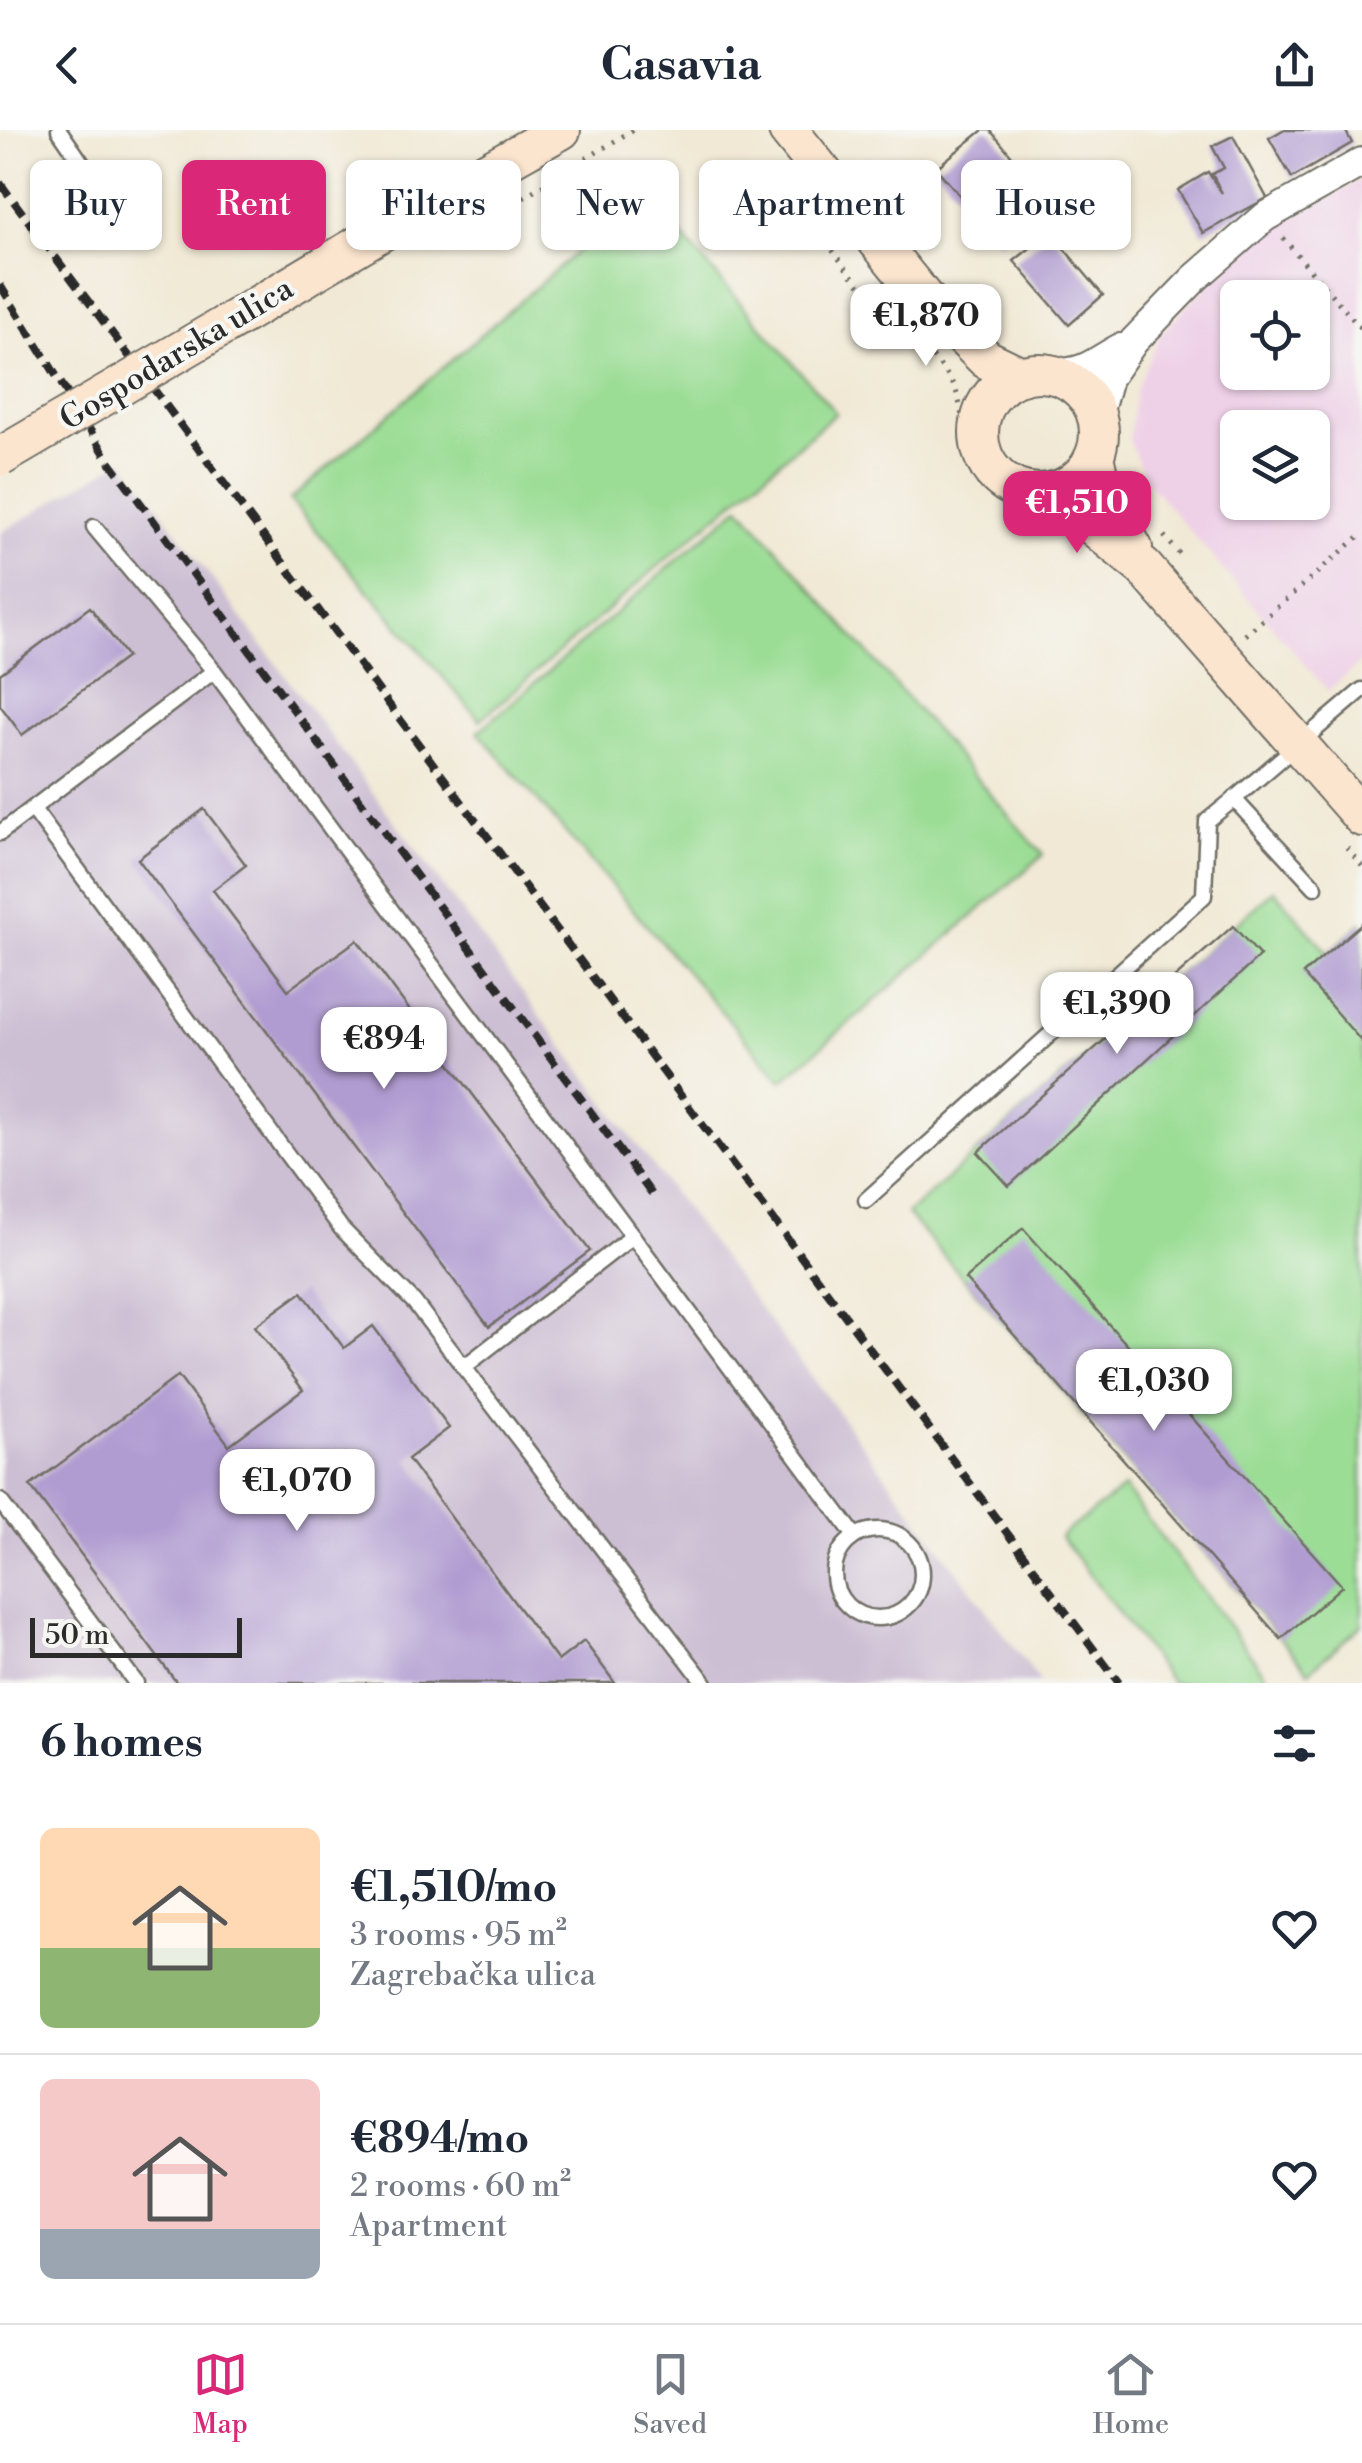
<!DOCTYPE html>
<meta charset="utf-8">
<style>
:root{--surface:#fff;--page:#f6f6f7;--text:#1f2937;--muted:#747a83;--line:#e0e1e3;--accent:#db2777}
body{margin:0;font-family:"Libre Bodoni",serif;background:var(--page);color:var(--text);height:100vh;display:flex;flex-direction:column;font-size:38px;white-space:nowrap}
*{box-sizing:border-box;margin:0}
p{font-size:32px;color:var(--muted)}
.icon{flex:none;width:55px;height:55px;fill:none;stroke:currentColor;stroke-width:2;stroke-linecap:round;stroke-linejoin:round}
.map{position:relative;height:1553px;overflow:hidden}
.details{display:flex;flex-direction:column;background:var(--surface);flex:1}
.details>*{flex:none}
.top-card{position:absolute;left:30px;top:30px;width:1302px;height:90px;display:flex;gap:20px}
.controls{position:absolute;left:1220px;top:150px;display:grid;gap:20px}
.controls a{display:grid;place-items:center;width:110px;height:110px;border-radius:15px;background:var(--surface);box-shadow:0 2px 8px #0004;font-size:50px}
.scale{position:absolute;left:30px;bottom:25px;width:212px;box-sizing:border-box;padding-left:10px;border:5px solid #2b2b2b;border-top:0;font-size:28px;line-height:35px;white-space:nowrap;color:#2b2b2b;-webkit-text-stroke:8px #f6f6f2;paint-order:stroke}
.price{position:absolute;translate:-50% -85px;padding:0 22px;border-radius:20px;background:#fff;color:#222;font-size:32px;line-height:65px;filter:drop-shadow(0 2px 5px #0008)}
.price::after{content:'';position:absolute;left:50%;top:60px;width:30px;height:22px;margin-left:-15px;background:inherit;clip-path:polygon(0 0,100% 0,50% 100%)}
.price.on{background:var(--accent);color:#fff}
ul{padding:0;list-style:none}
li{display:flex;align-items:center;gap:30px;height:250px;padding:0 40px}
li+li{border-top:2px solid var(--line)}
li span{display:grid;place-items:center;flex:none;width:280px;height:200px;border-radius:15px;color:#555}
li>.icon{margin-inline-start:auto}
span .icon{width:120px;height:120px;fill:#fffc;stroke-width:1}
li b{font-size:42px}
h2{display:flex;justify-content:space-between;align-items:center;height:120px;padding:0 40px;font-size:42px}
.pill{padding:0 35px;border-radius:15px;background:var(--surface);box-shadow:0 2px 8px #0004;font-size:35px;line-height:90px}
.pill.on{background:var(--accent);color:#fff}
header{display:flex;justify-content:space-between;align-items:center;height:130px;padding:0 40px;background:var(--surface);font-size:45px;font-weight:700}
.tabs{display:flex;justify-content:space-around;align-items:center;height:140px;border-top:2px solid var(--line);background:var(--surface);font-size:28px;color:var(--muted)}
.tabs a{display:grid;justify-items:center;gap:5px}
.tabs .on{color:var(--accent)}
.map>svg:first-child{display:block}
.built{fill:#eed0e7;fill-rule:evenodd}
.industrial{fill:#ccbed3}
.green{fill:#9bdd95;stroke:#638460;stroke-width:2.5}
.building{fill:#b19cd1}
.lines{fill:none;stroke-linecap:round;stroke-linejoin:round}
.service-casing{stroke:#706e66;stroke-width:19}
.minor-casing{stroke:#706e66;stroke-width:32}
.secondary-casing{stroke:#706e66;stroke-width:42}
.path{stroke:#706e66;stroke-width:5;stroke-dasharray:2.5 8;stroke-linecap:butt}
.service{stroke:#fff;stroke-width:14}
.minor{stroke:#fff;stroke-width:28}
.secondary{stroke:#fbe5cf;stroke-width:38}
.rail{stroke:#2b2b2b;stroke-width:8;stroke-dasharray:15 8;stroke-linecap:butt}
.secondary-bridge-casing{stroke:#706e66;stroke-width:42;stroke-linecap:butt}
.secondary-bridge{stroke:#fbe5cf;stroke-width:38}
.labels{text-anchor:middle;stroke-width:8;stroke-linejoin:round;paint-order:stroke}
.street-label{font-size:32px;fill:#2b2b2b;stroke:#f6f6f2}
</style>
<header><svg class="icon" aria-label="back" viewBox="0 0 24 24"><path d="M15 5l-7 7 7 7"/></svg>Casavia<svg class="icon" aria-label="share" viewBox="0 0 24 24"><path d="M12 15V3M7 8l5-5 5 5M5 13v7h14v-7"/></svg></header>
<div class="map">
<svg width="1362" height="1553" viewBox="0 0 1362 1553">
<rect width="100%" height="100%" fill="#f6f6f2"/>
<filter id="ink" filterUnits="userSpaceOnUse"><feTurbulence type="fractalNoise" baseFrequency=".01" numOctaves="2"/><feDisplacementMap in="SourceGraphic" scale="20" xChannelSelector="R" yChannelSelector="G"/><feConvolveMatrix kernelMatrix="1 2 1 2 8 2 1 2 1" color-interpolation-filters="sRGB"/></filter>
<filter id="wash" filterUnits="userSpaceOnUse"><feTurbulence type="fractalNoise" baseFrequency=".0048" numOctaves="4" result="noise"/><feDisplacementMap in="SourceGraphic" scale="40" xChannelSelector="R" yChannelSelector="G"/><feGaussianBlur stdDeviation="2.25" result="paint"/><feColorMatrix in="noise" values="0 0 0 0 0 0 0 0 0 0 0 0 0 0 0 0 0 1.4 0 .05"/><feComposite in="paint" operator="in"/></filter>
<g filter="url(#wash)">
<rect width="100%" height="100%" fill="#f1e9d5"/>
<path class="built" d="M1362 49V531L1328 561 1146 350 1129 310 1136 260 1160 204 1248 113ZM1238 168H1312V242H1238ZM1238 298H1312V372H1238Z"/>
<polygon class="industrial" points="123,330 1041,1553 0,1553 0,403"/>
<g class="green">
<polygon points="645,63 836,283 480,590 290,370"/>
<polygon points="740,376 1043,725 782,951 478,602"/>
<polygon points="1274,760 1328,823 1362,793 1362,1495 1309,1541 907,1084"/>
<polygon points="1124,1358 1272,1553 1172,1553 1060,1406"/>
</g>
<g id="blocks">
<g class="building">
<polygon points="983,0 990,0 1017,32 1007,42 1035,79 999,111 936,38"/>
<polygon points="1283,0 1345,0 1352,13 1292,48 1269,8"/>
<polygon points="1233,6 1267,68 1203,103 1178,60 1208,42 1222,63 1212,44 1224,38 1212,16"/>
<polygon points="1050,102 1103,165 1069,195 1014,131"/>
<polygon points="90,477 127,527 22,605 0,575 0,544"/>
<polygon points="204,679 246,735 213,760 288,860 357,810 590,1121 489,1197 138,729"/>
<polygon points="1362,793 1362,912 1303,844"/>
<polygon points="1233,796 1260,826 1009,1056 978,1022"/>
<polygon points="1023,1098 1342,1456 1281,1509 965,1149"/>
<polygon points="302,1162 344,1218 373,1196 449,1298 408,1329 558,1531 584,1511 615,1553 177,1553 30,1356 178,1246 229,1315 303,1260 255,1196"/>
</g>
</g>
</g>
<g filter="url(#ink)">
<use href="#blocks" fill-opacity="0" stroke="#706e66" stroke-width="2.5"/>
<g class="lines">
<defs>
<g id="service">
<polyline points="59,0 92,48"/>
<polyline points="94,397 214,541 855,1406"/>
<polyline points="33,679 341,1098 414,1172 705,1553"/>
<polyline points="0,703 214,541"/>
<polyline points="1315,757 1234,669 1362,560"/>
<polyline points="866,1070 1204,766 1207,691 1234,669"/>
<polyline points="464,1237 633,1106"/>
<polyline points="0,1371 136,1553"/>
<circle cx="878" cy="1444" r="44"/>
</g>
<g id="minor">
<path d="M1051 244C1088 242 1089 235 1120 218"/>
<polyline points="1097,288 1108,248 1134,211 1195,148 1265,87 1362,32"/>
</g>
<g id="secondary">
<polyline points="788,0 923,167 986,229 1021,246"/>
<polyline points="225,195 416,81 561,0"/>
<circle cx="1039" cy="303" r="60"/>
<polyline points="1094,327 1103,365 1133,418"/>
<polyline points="1042,363 1070,377 1144,438 1362,687"/>
</g>
</defs>
<use href="#service" class="service-casing"/>
<use href="#minor" class="minor-casing"/>
<use href="#secondary" class="secondary-casing"/>
<g class="path">
<path d="M797 68C827 112 851 153 894 187"/>
<polyline points="1283,108 1362,200"/>
<polyline points="430,114 474,97 633,0"/>
<path d="M926 219C937 233 952 247 957 264 972 311 949 352 1013 374"/>
<polyline points="1164,406 1183,428"/>
<polyline points="1245,505 1362,404"/>
<polyline points="1347,718 1362,736"/>
</g>
<use href="#service" class="service"/>
<use href="#minor" class="minor"/>
<use href="#secondary" class="secondary"/>
<g class="rail">
<polyline points="0,53 1119,1553"/>
<polyline points="0,155 108,329 656,1070"/>
</g>
<defs>
<polyline id="secondary-bridge" points="0,327 225,195"/>
</defs>
<use href="#secondary-bridge" class="secondary-bridge-casing"/>
<use href="#secondary-bridge" class="secondary-bridge"/>
</g>
</g>
<g class="labels">
<g class="street-label">
<text transform="translate(176 223) rotate(-31)" y="11">Gospodarska ulica</text>
</g>
</g>
</svg>
<div class="controls">
<a><svg class="icon" aria-label="locate" viewBox="0 0 24 24"><circle cx="12" cy="12" r="6"/><path d="M12 2v4M12 18v4M2 12h4M18 12h4"/></svg></a>
<a><svg class="icon" aria-label="layers" viewBox="0 0 24 24"><path d="M12 4l9 5-9 5-9-5zM3 14l9 5 9-5"/></svg></a>
</div>
<div class="scale">50 m</div>
<b class="price" style="left:926px;top:239px">€1,870</b>
<b class="price on" style="left:1077px;top:426px">€1,510</b>
<b class="price" style="left:1117px;top:927px">€1,390</b>
<b class="price" style="left:384px;top:962px">€894</b>
<b class="price" style="left:1154px;top:1304px">€1,030</b>
<b class="price" style="left:297px;top:1404px">€1,070</b>
<div class="top-card">
<a class="pill">Buy</a>
<a class="pill on">Rent</a>
<a class="pill">Filters</a>
<a class="pill">New</a>
<a class="pill">Apartment</a>
<a class="pill">House</a>
</div>
</div>
<section class="details">
<h2>6 homes<svg class="icon" aria-label="filters" viewBox="0 0 24 24"><path d="M4 7h16M4 17h16"/><circle cx="9" cy="7" r="2"/><circle cx="15" cy="17" r="2"/></svg></h2>
<ul>
<li><span style="background:linear-gradient(#ffd9b3 60%,#8fb573 0)"><svg class="icon" aria-label="home" viewBox="0 0 24 24"><path d="M3 11l9-7 9 7M6 9v11h12V9"/></svg></span><div><b>€1,510/mo</b><p>3 rooms · 95 m²</p><p>Zagrebačka ulica</p></div><svg class="icon" aria-label="heart" viewBox="0 0 24 24"><path d="M12 20l-8-8c-3-5 5-10 8-4 3-6 11-1 8 4z"/></svg></li>
<li><span style="background:linear-gradient(#f6c9c9 75%,#9aa5b1 0)"><svg class="icon" aria-label="home" viewBox="0 0 24 24"><path d="M3 11l9-7 9 7M6 9v11h12V9"/></svg></span><div><b>€894/mo</b><p>2 rooms · 60 m²</p><p>Apartment</p></div><svg class="icon" aria-label="heart" viewBox="0 0 24 24"><path d="M12 20l-8-8c-3-5 5-10 8-4 3-6 11-1 8 4z"/></svg></li>
</ul>
</section>
<nav class="tabs">
<a class="on"><svg class="icon" aria-label="map" viewBox="0 0 24 24"><path d="M3 6l6-2 6 2 6-2v14l-6 2-6-2-6 2zM9 4v14M15 6v14"/></svg>Map</a>
<a><svg class="icon" aria-label="saved" viewBox="0 0 24 24"><path d="M7 4h10v16l-5-4-5 4z"/></svg>Saved</a>
<a><svg class="icon" aria-label="home" viewBox="0 0 24 24"><path d="M3 11l9-7 9 7M6 9v11h12V9"/></svg>Home</a>
</nav>
